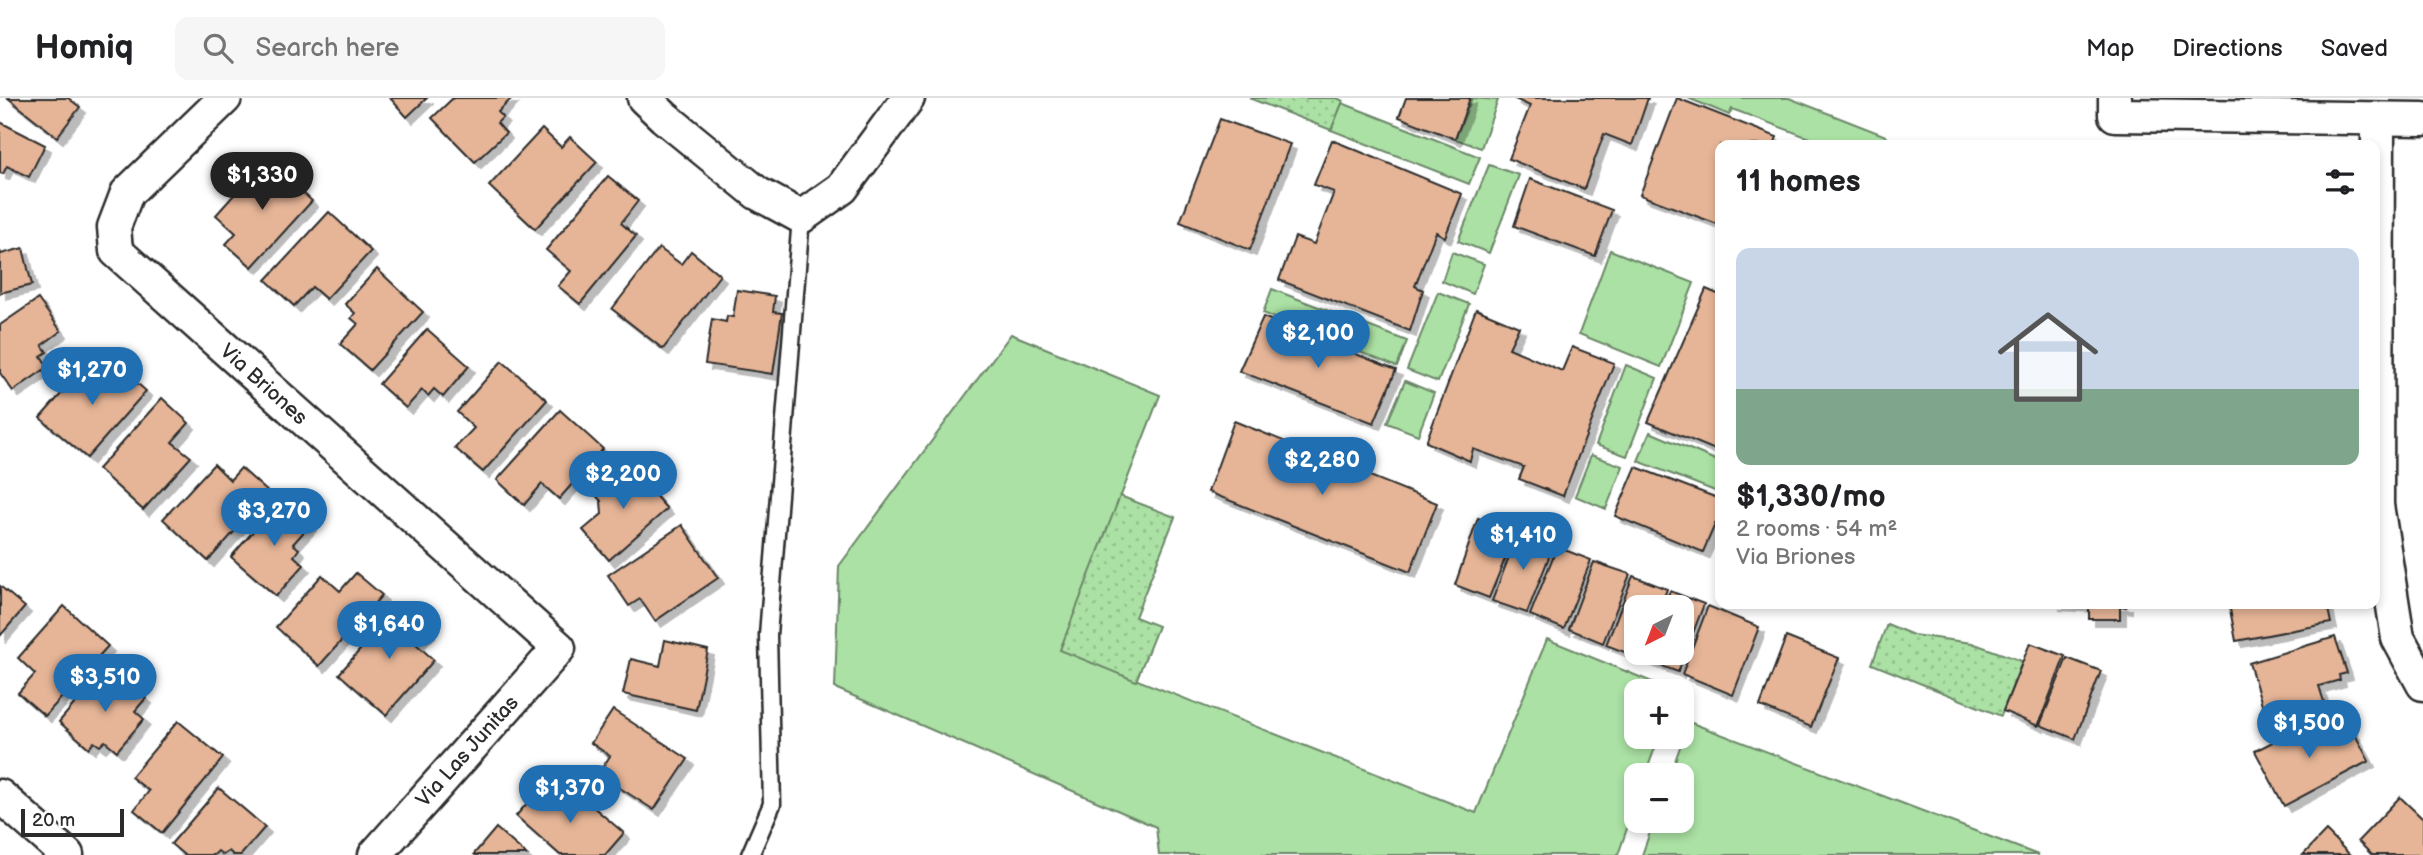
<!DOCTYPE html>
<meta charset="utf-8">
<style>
:root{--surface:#fff;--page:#f6f6f6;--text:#202124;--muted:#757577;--line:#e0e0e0;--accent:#1f6fb2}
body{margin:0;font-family:"Balsamiq Sans",sans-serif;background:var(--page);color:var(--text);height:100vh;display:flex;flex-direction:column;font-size:26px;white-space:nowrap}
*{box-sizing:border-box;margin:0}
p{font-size:23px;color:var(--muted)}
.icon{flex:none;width:38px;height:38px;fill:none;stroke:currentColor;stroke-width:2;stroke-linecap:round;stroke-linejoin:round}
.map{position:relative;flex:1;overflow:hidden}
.details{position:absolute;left:1715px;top:42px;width:665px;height:469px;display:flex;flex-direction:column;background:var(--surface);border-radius:14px;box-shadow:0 4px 10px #0003}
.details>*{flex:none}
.needle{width:46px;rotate:222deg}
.buttons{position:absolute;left:1624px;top:497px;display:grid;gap:14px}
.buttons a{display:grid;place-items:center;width:70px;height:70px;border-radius:14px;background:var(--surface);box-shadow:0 4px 10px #0003;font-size:35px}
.scale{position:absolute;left:21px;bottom:18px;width:103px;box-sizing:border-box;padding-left:7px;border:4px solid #2b2b2b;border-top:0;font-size:19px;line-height:24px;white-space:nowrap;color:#2b2b2b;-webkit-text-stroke:5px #fff;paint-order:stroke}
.price{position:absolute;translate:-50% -60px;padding:0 16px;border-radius:24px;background:var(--accent);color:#fff;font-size:23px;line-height:46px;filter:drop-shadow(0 2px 4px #0008)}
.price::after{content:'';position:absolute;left:50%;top:42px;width:21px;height:16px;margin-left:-10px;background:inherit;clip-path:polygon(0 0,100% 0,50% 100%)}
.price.current{background:#222;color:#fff}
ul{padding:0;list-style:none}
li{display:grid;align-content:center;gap:14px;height:371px;padding:0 21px}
li span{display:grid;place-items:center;height:217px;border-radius:14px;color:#555}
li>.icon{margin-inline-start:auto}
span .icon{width:126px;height:126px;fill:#fffc;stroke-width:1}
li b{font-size:30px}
h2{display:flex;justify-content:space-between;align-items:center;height:84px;padding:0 21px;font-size:30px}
header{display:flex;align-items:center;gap:42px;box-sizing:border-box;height:98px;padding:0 35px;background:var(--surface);border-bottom:2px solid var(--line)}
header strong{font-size:33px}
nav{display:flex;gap:38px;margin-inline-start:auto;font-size:24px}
.search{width:490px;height:63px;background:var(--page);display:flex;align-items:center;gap:18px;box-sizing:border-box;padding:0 24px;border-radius:14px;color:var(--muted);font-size:26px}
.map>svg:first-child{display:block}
.grass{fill:#abe1a4;stroke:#6b8668;stroke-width:2}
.park{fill:url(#park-dots);stroke:#6b8668;stroke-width:2}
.building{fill:#e6b597;stroke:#2b2b2b;stroke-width:2;filter:url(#shadow)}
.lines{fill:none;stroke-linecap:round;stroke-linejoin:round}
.lane-casing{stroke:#2b2b2b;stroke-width:21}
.street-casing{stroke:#2b2b2b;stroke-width:37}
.lane{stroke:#fff;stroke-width:16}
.street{stroke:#fff;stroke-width:32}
.labels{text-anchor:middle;stroke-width:6;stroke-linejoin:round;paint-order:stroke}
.street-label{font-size:21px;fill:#2b2b2b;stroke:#fff}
</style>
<header>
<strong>Homiq</strong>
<div class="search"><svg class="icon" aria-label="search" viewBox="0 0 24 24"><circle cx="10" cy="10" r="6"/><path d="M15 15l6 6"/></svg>Search here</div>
<nav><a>Map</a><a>Directions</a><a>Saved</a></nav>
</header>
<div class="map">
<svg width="2423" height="757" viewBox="0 0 2423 757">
<defs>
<pattern id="park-dots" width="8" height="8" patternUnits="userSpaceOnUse" patternTransform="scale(1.75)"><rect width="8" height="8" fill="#abe1a4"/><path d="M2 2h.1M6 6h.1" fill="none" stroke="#93c18d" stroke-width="1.8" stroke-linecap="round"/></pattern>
<filter id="shadow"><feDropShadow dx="6" dy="6" stdDeviation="0" flood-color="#0004"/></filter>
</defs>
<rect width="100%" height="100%" fill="#fff"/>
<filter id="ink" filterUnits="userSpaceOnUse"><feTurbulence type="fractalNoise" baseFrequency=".0143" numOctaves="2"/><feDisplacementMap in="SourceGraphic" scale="14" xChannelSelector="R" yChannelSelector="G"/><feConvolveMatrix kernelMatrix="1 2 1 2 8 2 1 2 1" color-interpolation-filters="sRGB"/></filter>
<g filter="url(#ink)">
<g class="grass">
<polygon points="1472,0 1498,2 1481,50 1455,41"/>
<polygon points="1688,0 1789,0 1886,38 1892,47 1828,47 1732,11 1729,17"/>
<polygon points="1342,5 1480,59 1469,86 1331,32"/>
<polygon points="1489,67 1519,77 1489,155 1458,143"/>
<polygon points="1610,152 1694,185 1661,269 1579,236"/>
<polygon points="1452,154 1484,166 1473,196 1442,183"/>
<polygon points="1272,191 1407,243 1397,269 1263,215"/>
<polygon points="1438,194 1469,206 1438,284 1407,272"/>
<polygon points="1011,236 1160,297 1061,552 1476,715 1547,541 1674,593 1636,593 1636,639 1659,639 1645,677 1636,677 1636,704 1618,757 1159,757 1156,729 835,590 839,468"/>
<polygon points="1626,267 1657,280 1627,358 1596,347"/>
<polygon points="1405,283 1434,295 1418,337 1387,325"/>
<polygon points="1650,334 1720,364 1720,395 1638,363"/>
<polygon points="1591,357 1623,368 1606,411 1575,398"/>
<polygon points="1689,624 2038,757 1642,757 1654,723 1682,723 1682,677 1670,677"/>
</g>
<g class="park">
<polygon points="1249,0 1337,0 1343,3 1331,32"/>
<polygon points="1120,398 1175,419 1135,519 1158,528 1136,583 1060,552"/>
<polygon points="1887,526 1913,537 1972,545 2022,563 2001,618 1872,566"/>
</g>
<g class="building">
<polygon points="8,0 68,0 80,9 57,39"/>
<polygon points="390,0 427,0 407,19"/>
<polygon points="453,0 512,0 498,14 503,19 497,25 506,35 475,64 432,20"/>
<polygon points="1406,0 1470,0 1455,41 1399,19"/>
<polygon points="1513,0 1648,0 1632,47 1604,36 1584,91 1509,61 1530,8"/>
<polygon points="1677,0 1777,39 1774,47 1720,47 1720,127 1640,97"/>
<polygon points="1220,21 1290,46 1250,152 1180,124"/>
<polygon points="0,24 45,47 29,79 7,68 3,76 0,75"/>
<polygon points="542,31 561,49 570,39 597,64 535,131 489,88"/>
<polygon points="1332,42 1462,96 1445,139 1436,134 1415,188 1423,192 1410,233 1279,182 1295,139 1314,146 1334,94 1314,87"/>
<polygon points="266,61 312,103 252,169 226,146 236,135 216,117"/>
<polygon points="608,78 638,103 621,125 636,138 580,206 558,188 571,173 546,152"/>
<polygon points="1530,81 1612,112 1595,158 1514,128"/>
<polygon points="329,114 371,153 326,201 312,189 294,208 266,182"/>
<polygon points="23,150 32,187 0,195 0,153 1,156"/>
<polygon points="659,150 681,166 691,153 720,177 663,251 612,211"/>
<polygon points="377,171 423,214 370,272 340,246 358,226 351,220 355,215 345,206"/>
<polygon points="1706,191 1720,197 1720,354 1648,324"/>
<polygon points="737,192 775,198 773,214 782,215 773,276 705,266 712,221 726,224 727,218 733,219"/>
<polygon points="38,201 61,233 42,247 47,254 41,258 48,269 13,293 0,275 0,227"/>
<polygon points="1476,211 1519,229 1509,250 1562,273 1572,249 1614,265 1563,398 1519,381 1524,369 1473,351 1470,363 1426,344"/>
<polygon points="1263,219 1396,272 1374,325 1239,273"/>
<polygon points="427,231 469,268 443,299 434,291 428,298 422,292 406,310 379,286"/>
<polygon points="90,263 109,280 119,269 146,293 87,360 40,320"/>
<polygon points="502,263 547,302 483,374 455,350 474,330 457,314"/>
<polygon points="162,300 189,325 172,344 191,359 143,412 98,371"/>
<polygon points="560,312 603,351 559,401 542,386 524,407 497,382"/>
<polygon points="1234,323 1437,405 1410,474 1208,394"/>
<polygon points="625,363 667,411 609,462 583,432 602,416 601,403 592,393"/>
<polygon points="214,366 230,382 241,370 269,395 208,463 163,421"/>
<polygon points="1636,369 1720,401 1720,415 1703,454 1615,418"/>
<polygon points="281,401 310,427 293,446 299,451 294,458 304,467 276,498 231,459"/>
<polygon points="1478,420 1517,432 1489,500 1455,487"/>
<polygon points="682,427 718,480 655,523 640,501 629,508 608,477"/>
<polygon points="1519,433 1554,446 1527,515 1492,503"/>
<polygon points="1557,449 1591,462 1564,531 1530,517"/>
<polygon points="1594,464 1630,476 1603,545 1569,531"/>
<polygon points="356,475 382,497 319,568 276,529 322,477 340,493"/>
<polygon points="1633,478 1667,491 1660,509 1636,509 1636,555 1642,555 1640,560 1606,547"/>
<polygon points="0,488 25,509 0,538"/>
<polygon points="1670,493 1704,506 1678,574 1643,561 1645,555 1682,555 1682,509 1663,509"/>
<polygon points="2053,506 2126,506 2126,509 2120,508 2120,521 2089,521 2089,508"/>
<polygon points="2229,506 2327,506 2331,525 2236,543"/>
<polygon points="399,507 429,533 416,546 434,562 386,617 339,576"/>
<polygon points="64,508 108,548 45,618 18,595 35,576 18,560"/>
<polygon points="1708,508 1759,529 1733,597 1682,576"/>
<polygon points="1786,539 1839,560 1811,629 1760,608"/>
<polygon points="2335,539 2347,575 2339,577 2340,582 2319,588 2325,607 2268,625 2249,565"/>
<polygon points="665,542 708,552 696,612 623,596 631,561 660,568"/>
<polygon points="2030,545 2065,558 2038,628 2003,613"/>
<polygon points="2067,560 2101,573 2075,641 2040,627"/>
<polygon points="97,579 111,591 122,579 146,600 135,613 144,621 117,653 105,643 100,648 94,644 89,650 59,624"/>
<polygon points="613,612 688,661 654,712 598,676 610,658 591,645"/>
<polygon points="2315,622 2325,642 2351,629 2369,663 2284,708 2255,653"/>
<polygon points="178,623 223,660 162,735 134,712 149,693 131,679"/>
<polygon points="219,690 265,729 241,757 233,757 229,753 223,757 218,753 214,757 184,757 171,746"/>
<polygon points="540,690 559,706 572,691 624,735 605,757 560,757 516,718"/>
<polygon points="2400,699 2423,721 2423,757 2372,757 2358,743"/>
<polygon points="496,730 527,757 475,757 474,756"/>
<polygon points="2326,733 2350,757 2303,757"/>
</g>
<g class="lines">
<defs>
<polyline id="lane" points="750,757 772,706 768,537 801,119"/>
<g id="street">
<polyline points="225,0 127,95 114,129 116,153 559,550 375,757"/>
<polyline points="644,0 664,19 757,95 801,119 842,90 908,0"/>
<polyline points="2115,0 2115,17 2423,21"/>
<polyline points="2378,21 2377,407 2398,540 2423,586"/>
<polyline points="0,698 67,757"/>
</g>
</defs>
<use href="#lane" class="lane-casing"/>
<use href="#street" class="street-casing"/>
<use href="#lane" class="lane"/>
<use href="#street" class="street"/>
</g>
</g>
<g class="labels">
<g class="street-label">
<text transform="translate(264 286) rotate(42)" y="7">Via Briones</text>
<text transform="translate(467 653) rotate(-48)" y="7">Via Las Junitas</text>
</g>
</g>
</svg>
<div class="buttons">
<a><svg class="needle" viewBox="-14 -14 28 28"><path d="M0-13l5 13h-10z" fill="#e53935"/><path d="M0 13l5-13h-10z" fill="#757577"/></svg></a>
<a>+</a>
<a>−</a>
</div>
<div class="scale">20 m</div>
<b class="price current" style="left:262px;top:114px">$1,330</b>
<b class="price" style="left:1318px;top:272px">$2,100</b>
<b class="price" style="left:92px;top:309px">$1,270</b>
<b class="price" style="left:1322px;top:399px">$2,280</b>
<b class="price" style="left:623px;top:413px">$2,200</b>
<b class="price" style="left:274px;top:450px">$3,270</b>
<b class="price" style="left:1523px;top:474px">$1,410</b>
<b class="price" style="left:389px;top:563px">$1,640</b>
<b class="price" style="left:105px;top:616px">$3,510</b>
<b class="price" style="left:2309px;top:662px">$1,500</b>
<b class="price" style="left:570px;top:727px">$1,370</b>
<section class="details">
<h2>11 homes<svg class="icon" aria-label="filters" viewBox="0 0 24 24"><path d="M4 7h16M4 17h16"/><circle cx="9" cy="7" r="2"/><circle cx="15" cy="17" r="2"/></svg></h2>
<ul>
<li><span style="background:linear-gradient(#c9d6e8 65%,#7fa58c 0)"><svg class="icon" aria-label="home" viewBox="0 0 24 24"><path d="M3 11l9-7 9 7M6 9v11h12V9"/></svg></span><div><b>$1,330/mo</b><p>2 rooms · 54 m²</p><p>Via Briones</p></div></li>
</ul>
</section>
</div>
